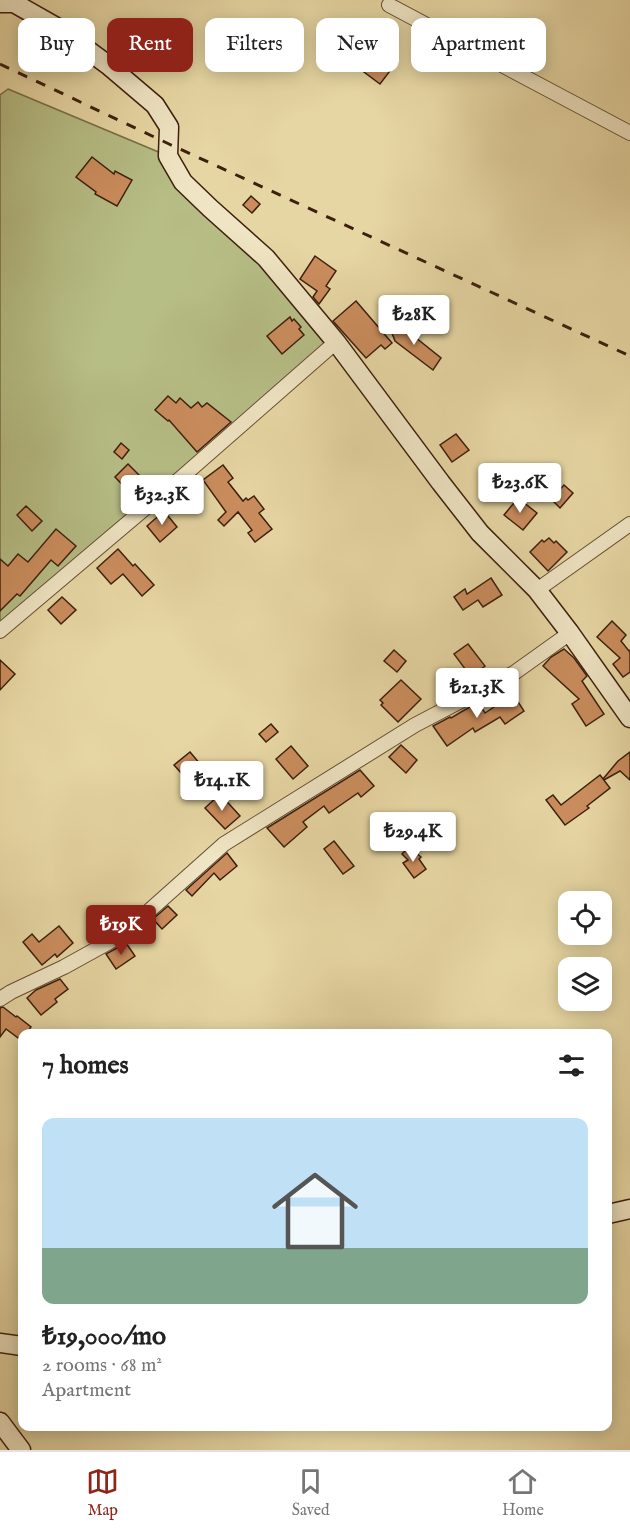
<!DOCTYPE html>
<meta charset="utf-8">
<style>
:root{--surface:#fff;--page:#f2f2f2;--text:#222;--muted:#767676;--line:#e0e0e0;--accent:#8f2418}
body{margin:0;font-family:"IM FELL English",serif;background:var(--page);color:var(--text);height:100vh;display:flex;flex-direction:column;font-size:22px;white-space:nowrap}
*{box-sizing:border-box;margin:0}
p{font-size:20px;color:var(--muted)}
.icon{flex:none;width:33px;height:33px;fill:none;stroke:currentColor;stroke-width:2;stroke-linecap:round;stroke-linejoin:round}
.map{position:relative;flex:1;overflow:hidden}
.drawer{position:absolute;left:18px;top:1029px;width:594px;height:402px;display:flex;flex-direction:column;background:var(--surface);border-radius:12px;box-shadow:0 3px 15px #0003}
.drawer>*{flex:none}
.hud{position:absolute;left:18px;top:18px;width:594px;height:54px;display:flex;gap:12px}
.fabs{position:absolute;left:558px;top:891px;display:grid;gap:12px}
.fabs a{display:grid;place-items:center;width:54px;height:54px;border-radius:12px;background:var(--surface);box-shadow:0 3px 15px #0003;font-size:30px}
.price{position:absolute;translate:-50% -51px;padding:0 14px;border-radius:6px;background:#fff;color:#222;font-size:20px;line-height:39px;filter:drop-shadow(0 2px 3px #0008)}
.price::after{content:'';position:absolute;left:50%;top:36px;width:18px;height:14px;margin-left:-9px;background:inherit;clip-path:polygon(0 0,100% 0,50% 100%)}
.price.current{background:var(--accent);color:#fff}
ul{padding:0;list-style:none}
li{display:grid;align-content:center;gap:12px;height:318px;padding:0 24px}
li span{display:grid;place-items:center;height:186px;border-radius:12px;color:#555}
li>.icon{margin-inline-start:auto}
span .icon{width:108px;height:108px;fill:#fffc;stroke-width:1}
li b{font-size:26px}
h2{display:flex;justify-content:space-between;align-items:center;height:72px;padding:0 24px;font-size:26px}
.pill{padding:0 21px;border-radius:12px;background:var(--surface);box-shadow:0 3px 15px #0003;font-size:21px;line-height:54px}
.pill.current{background:var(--accent);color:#fff}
.menu{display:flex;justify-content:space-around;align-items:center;height:84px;border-top:2px solid var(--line);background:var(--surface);font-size:16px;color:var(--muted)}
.menu a{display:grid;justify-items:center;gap:3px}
.menu .current{color:var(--accent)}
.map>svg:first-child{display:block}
.green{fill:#b6bd85;stroke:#796e4a;stroke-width:1.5}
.building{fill:#cb8d5d;stroke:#3c1f0e;stroke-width:1.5}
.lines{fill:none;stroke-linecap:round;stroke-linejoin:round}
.street-casing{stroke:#664d33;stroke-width:16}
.secondary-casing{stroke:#3c1f0e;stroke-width:21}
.street{stroke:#efe4c3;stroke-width:14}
.secondary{stroke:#efe4c3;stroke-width:18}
.rail{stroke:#3c1f0e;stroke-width:3;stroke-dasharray:10 10;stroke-linecap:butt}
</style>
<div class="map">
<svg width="630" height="1450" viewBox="0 0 630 1450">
<rect width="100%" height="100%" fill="#e6d6a3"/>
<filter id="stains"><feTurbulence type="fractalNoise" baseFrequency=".00333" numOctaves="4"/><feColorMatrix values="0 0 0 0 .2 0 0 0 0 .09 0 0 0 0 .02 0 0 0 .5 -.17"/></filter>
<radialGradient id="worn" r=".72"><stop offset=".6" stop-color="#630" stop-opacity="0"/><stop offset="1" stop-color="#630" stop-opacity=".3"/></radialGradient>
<polygon class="green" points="8,89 168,156 336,342 0,634 0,95"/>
<g class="building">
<polygon points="370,49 393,67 380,84 356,66"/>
<polygon points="92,157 114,174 115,171 132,180 117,206 95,194 96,192 76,177"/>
<polygon points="251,196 260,204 252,213 243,205"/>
<polygon points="315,256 336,271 326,286 330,289 319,304 313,297 317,291 300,279"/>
<polygon points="356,301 392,343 385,349 381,345 366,358 333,321"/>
<polygon points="290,317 292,321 294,319 301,327 299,329 304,335 282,354 267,336"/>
<polygon points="395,321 441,358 433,370 395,341 390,328"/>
<polygon points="168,396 176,403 180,398 191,408 198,402 202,407 207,403 231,422 197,452 169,420 168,421 155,410"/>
<polygon points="456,434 469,450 452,462 440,445"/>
<polygon points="121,443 129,450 122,459 114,452"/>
<polygon points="128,464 147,483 134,497 115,477"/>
<polygon points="223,465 233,478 228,482 243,501 246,498 248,500 254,496 264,509 259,513 272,529 255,542 248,533 252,530 238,512 224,526 218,520 226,512 203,480"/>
<polygon points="564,485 573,493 560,508 551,499"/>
<polygon points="518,498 537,513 523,530 504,515"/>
<polygon points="26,506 42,521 32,531 17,515"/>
<polygon points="164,511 177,527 160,542 147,526"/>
<polygon points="56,529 76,546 58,566 51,560 20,596 17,594 0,611 0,559 8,566 18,554 28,562"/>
<polygon points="549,538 554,543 556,541 567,552 548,571 530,552 542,540 544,542"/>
<polygon points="118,549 133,566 135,564 154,585 142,596 123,574 111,584 97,568"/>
<polygon points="491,578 502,595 483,607 478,600 463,610 454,597 465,589 467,594"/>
<polygon points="62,597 76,610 61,624 48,610"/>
<polygon points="612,621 626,635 621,641 629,651 630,650 630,672 623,677 613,664 620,658 597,637"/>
<polygon points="468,644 485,666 471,677 454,654"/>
<polygon points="564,649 574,658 587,676 582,681 604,714 586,726 572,704 579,699 543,666 551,657"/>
<polygon points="394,650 406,661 397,672 384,661"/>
<polygon points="0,660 15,674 0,690"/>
<polygon points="401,680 421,699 398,722 381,705 383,703 380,700"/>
<polygon points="513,694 524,711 505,724 500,717 475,732 473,728 447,746 433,726 450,717 451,718 478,702 485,713"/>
<polygon points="271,724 278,732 266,742 259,734"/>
<polygon points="401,745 417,760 406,773 389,757"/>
<polygon points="291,746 308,766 293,779 276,759"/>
<polygon points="190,752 206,771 191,784 174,765"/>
<polygon points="630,752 630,780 620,771 604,780 603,779 618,761"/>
<polygon points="360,770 374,786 361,797 358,793 329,813 324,806 303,822 307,827 284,847 267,828"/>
<polygon points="600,775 610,788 587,806 589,808 565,825 546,800 553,795 561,805"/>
<polygon points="220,794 240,816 225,829 205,808"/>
<polygon points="334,841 354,866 343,874 324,849"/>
<polygon points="409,847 421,857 419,859 426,869 414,878 403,863 408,860 402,854"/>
<polygon points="227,853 237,866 220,880 214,873 192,896 186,890"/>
<polygon points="168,906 177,915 162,929 153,919"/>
<polygon points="59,926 73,943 57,957 55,954 42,965 23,942 32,934 39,942"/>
<polygon points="126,943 135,956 116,969 106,954"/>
<polygon points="60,979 68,989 55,999 57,1002 41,1015 27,998 36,990"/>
<polygon points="3,1007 16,1017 17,1016 31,1027 26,1034 22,1034 22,1038 21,1040 6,1029 0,1037 0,1008"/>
</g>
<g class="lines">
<defs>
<g id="street">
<polyline points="389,5 630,133"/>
<polyline points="537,590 630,524"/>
<polyline points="0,631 182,477 336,342"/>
<polyline points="0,999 11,992 64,967 122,935 224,844 415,725 514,673 570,633"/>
</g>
<g id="secondary">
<polyline points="0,3 14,3 58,28 108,65 155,105 169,127 168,156 183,182 210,208 266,258 336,342 441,483 480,533 537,590 570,633 630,718"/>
<polyline points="608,1214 630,1209"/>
<polyline points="0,1343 22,1346"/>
<polyline points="0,1422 21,1450"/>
</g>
</defs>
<use href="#street" class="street-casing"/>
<use href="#secondary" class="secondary-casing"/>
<use href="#street" class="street"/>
<use href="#secondary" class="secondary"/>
<polyline class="rail" points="0,64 169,144 630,356"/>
</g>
<rect width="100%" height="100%" filter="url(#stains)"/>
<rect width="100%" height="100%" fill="url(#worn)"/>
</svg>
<div class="fabs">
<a><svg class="icon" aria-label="locate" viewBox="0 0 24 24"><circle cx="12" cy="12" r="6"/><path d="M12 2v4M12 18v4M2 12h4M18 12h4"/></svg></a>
<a><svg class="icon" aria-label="layers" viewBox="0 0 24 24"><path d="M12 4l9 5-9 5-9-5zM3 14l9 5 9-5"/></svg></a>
</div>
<b class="price" style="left:414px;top:346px">₺28K</b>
<b class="price" style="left:520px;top:514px">₺23.6K</b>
<b class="price" style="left:162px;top:526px">₺32.3K</b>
<b class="price" style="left:477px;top:719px">₺21.3K</b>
<b class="price" style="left:222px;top:812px">₺14.1K</b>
<b class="price" style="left:413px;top:863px">₺29.4K</b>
<b class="price current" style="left:121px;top:956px">₺19K</b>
<div class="hud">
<a class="pill">Buy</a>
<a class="pill current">Rent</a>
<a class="pill">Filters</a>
<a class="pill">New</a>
<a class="pill">Apartment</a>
</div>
<section class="drawer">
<h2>7 homes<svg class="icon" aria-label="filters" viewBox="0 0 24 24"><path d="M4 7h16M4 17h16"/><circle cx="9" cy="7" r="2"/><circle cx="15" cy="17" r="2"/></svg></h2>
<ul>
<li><span style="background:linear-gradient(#bfe0f5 70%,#7fa58c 0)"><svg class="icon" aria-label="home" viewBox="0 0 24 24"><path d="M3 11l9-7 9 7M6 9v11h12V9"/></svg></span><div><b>₺19,000/mo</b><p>2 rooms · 68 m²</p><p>Apartment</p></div></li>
</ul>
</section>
</div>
<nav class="menu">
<a class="current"><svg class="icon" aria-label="map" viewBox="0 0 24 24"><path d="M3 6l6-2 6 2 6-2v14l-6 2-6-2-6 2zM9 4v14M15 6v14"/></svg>Map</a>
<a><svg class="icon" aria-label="saved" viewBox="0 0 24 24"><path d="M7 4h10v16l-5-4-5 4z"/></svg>Saved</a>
<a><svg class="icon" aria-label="home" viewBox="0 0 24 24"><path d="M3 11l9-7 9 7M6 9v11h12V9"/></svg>Home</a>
</nav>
